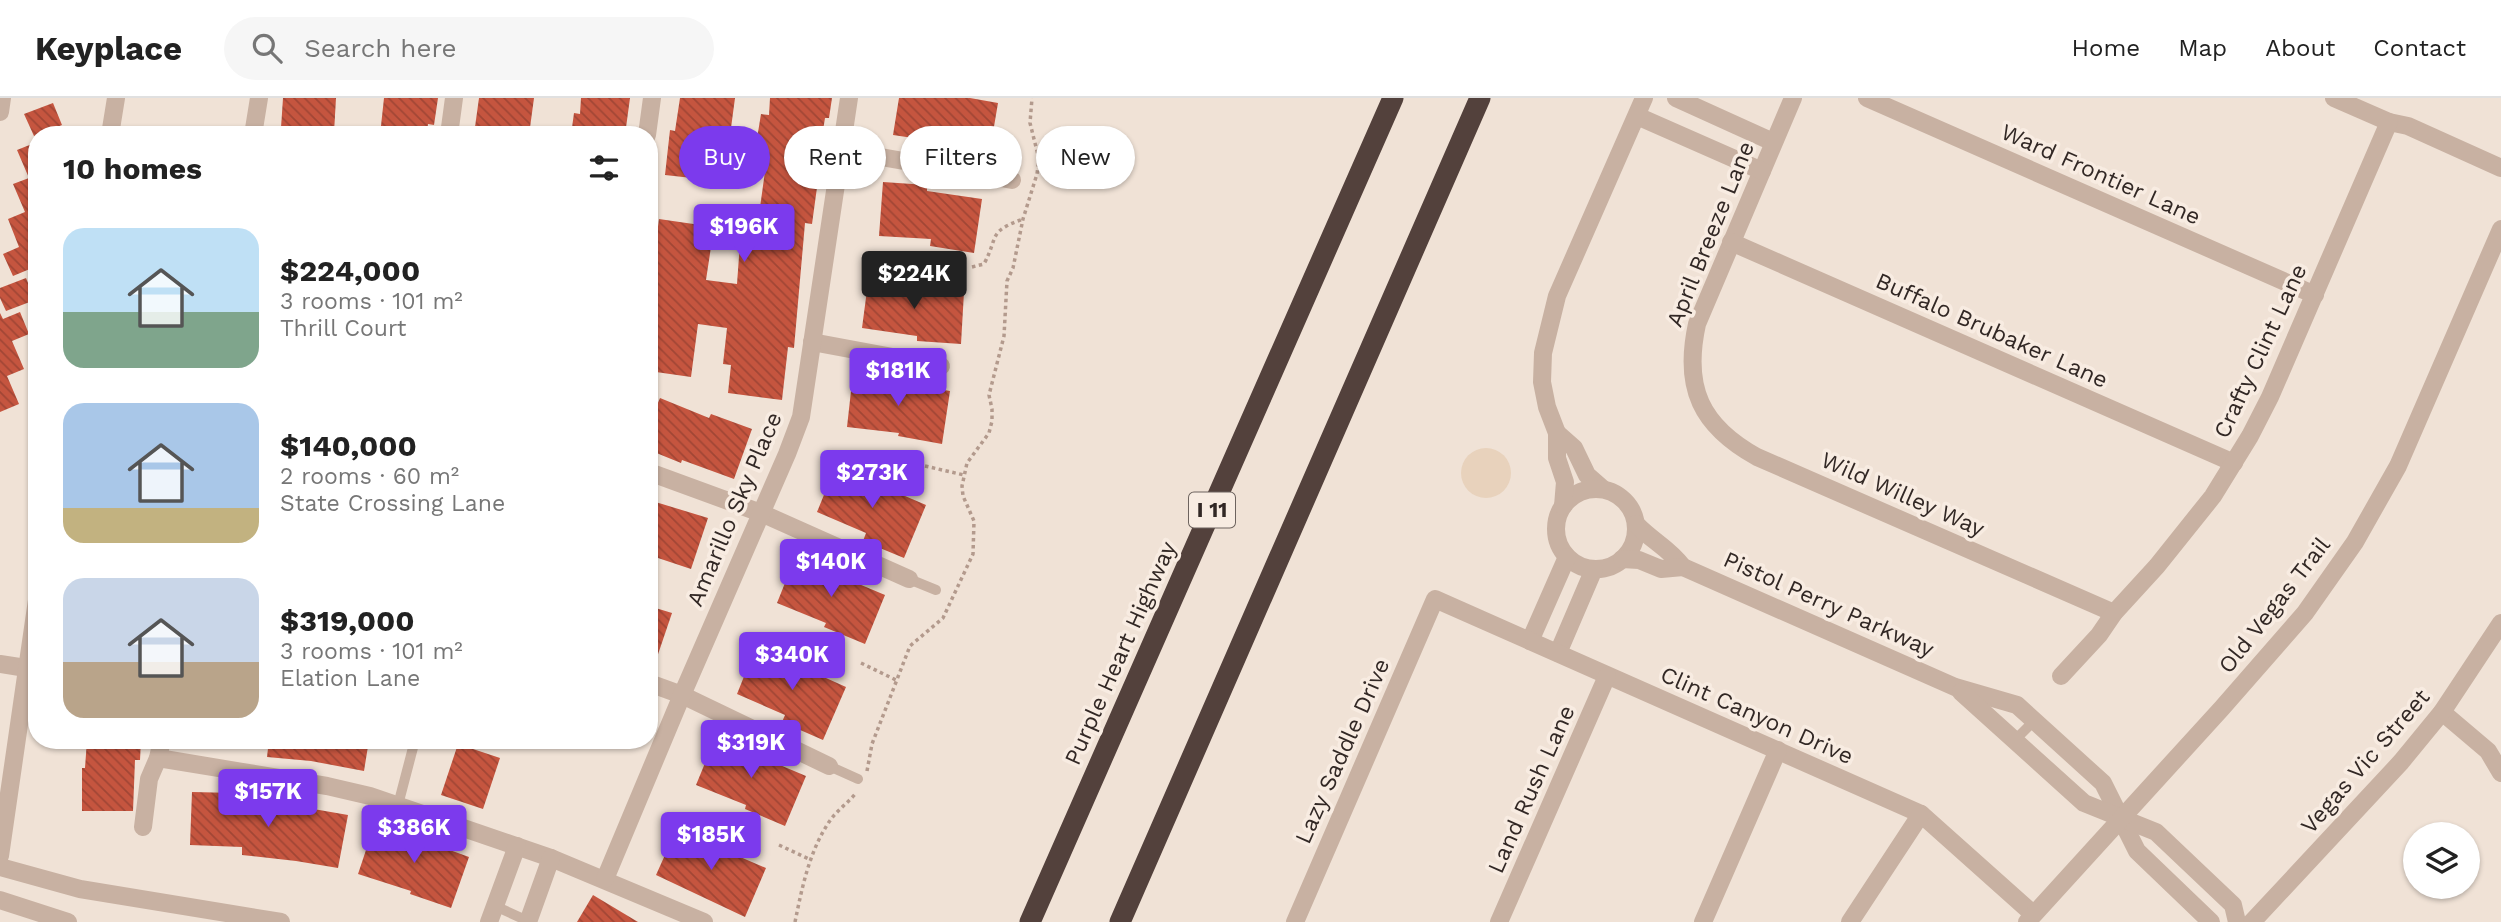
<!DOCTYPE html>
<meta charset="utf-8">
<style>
:root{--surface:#fff;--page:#f6f6f6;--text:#222;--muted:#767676;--line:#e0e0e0;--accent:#7c3aed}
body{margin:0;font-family:"Work Sans",sans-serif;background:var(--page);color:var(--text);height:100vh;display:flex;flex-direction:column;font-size:26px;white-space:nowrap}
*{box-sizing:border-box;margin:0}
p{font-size:23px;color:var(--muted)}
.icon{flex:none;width:38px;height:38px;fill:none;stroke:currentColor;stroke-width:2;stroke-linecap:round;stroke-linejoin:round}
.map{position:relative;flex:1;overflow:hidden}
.drawer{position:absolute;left:28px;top:28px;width:630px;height:623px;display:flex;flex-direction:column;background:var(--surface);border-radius:28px;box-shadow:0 2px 5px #0004}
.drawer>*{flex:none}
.guide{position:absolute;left:679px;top:28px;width:665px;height:63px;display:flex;gap:14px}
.tools{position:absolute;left:2403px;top:724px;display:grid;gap:14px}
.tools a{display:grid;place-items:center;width:77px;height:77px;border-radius:50%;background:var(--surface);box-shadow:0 2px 5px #0004;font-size:35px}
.price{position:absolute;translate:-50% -60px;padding:0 16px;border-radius:7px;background:var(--accent);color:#fff;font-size:23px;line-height:46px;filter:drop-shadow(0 2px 4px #0008)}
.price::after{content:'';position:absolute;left:50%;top:42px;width:21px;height:16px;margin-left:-10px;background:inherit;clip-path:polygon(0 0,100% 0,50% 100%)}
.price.active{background:#222;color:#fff}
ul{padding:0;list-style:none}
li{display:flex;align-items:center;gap:21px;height:175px;padding:0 35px}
li span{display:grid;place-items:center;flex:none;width:196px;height:140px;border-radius:21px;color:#555}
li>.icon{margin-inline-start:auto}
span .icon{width:84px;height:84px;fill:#fffc;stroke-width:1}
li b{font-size:30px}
h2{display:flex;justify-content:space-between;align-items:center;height:84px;padding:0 35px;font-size:30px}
.tag{padding:0 24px;border-radius:32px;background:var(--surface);box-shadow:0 2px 5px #0004;font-size:24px;line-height:63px}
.tag.active{background:var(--accent);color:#fff}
header{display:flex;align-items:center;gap:42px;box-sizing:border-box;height:98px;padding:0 35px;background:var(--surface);border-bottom:2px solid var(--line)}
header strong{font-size:33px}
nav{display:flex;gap:38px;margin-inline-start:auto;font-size:24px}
.search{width:490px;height:63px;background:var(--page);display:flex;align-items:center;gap:18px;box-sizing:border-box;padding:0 24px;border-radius:38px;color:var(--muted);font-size:26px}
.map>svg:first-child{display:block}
.plaza{fill:#e8d2bc}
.building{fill:url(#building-back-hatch)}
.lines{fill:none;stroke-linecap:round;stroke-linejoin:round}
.path{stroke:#b39a8d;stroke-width:3.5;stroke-dasharray:3.5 3.5;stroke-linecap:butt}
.service{stroke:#c8b1a2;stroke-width:10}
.minor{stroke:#c8b1a2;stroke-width:18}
.tertiary{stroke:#c8b1a2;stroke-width:18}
.motorway{stroke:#53413c;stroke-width:21}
.labels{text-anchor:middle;stroke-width:7;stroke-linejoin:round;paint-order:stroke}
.shield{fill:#f8ece2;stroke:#6d635e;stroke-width:2}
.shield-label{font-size:21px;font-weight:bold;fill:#322825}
.street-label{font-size:23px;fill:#322825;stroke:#f8ece2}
</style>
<header>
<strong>Keyplace</strong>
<div class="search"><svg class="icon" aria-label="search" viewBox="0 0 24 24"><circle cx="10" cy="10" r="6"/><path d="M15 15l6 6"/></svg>Search here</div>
<nav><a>Home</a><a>Map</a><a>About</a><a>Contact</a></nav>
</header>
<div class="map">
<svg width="2501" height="824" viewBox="0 0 2501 824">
<defs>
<pattern id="building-back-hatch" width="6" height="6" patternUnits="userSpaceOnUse" patternTransform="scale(1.75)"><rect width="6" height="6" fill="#c5553f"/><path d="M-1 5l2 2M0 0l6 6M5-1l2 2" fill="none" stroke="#a14635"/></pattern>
</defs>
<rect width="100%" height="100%" fill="#f0e2d6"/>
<circle class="plaza" cx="1486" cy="375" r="25"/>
<g class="building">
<polygon points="283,0 336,0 334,35 281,30"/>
<polygon points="384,0 438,0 434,27 428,26 427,37 380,37"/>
<polygon points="479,0 534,0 529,37 475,29"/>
<polygon points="581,0 630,0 625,37 571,37 574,15 580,16"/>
<polygon points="680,0 735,0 731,30 725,29 719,83 665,77 670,32 675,33"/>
<polygon points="770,0 832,0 829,20 825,20 815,82 818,82 812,126 805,125 794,250 788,249 782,302 728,295 731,267 723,266 727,230 698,226 691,279 649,273 649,197 659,121 714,129 706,182 737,186 740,145 755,146 766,66 764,66 765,61 754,59 761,16 769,17"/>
<polygon points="899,0 970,0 998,5 989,58 946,51 947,45 893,37"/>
<polygon points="53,5 62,27 34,38 24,16"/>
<polygon points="37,44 37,142 34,137 31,138 37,152 37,168 13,178 3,156 19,149 8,121 25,114 13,86 29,80 17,52"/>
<polygon points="883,84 927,87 927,93 982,101 974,155 930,148 931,141 879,138"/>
<polygon points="869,177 913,183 912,190 964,194 961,246 917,243 917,238 862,230"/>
<polygon points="26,180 35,202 6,213 0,200 0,190"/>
<polygon points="20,214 29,236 12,243 24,271 7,278 19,306 0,314 0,215 3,221"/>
<polygon points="853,275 897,280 897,284 950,293 942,346 898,338 899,335 847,329"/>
<polygon points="660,300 709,320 711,316 752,331 734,381 682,362 681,365 649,352 649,326"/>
<polygon points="837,365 878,382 877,386 926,407 904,460 863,443 866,435 817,414"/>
<polygon points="649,402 708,420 691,471 649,457"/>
<polygon points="797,455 837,472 835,476 885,497 865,546 824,529 826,525 777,505"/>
<polygon points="649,508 672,515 652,574 649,574"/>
<polygon points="757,546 798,564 797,567 846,589 823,642 782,624 785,617 737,596"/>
<polygon points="717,636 757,653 756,657 806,678 785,728 745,711 746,707 696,687"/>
<polygon points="87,642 141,642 140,662 135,662 133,713 82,713 82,670 85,670"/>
<polygon points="269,642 369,642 364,673 311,663 267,659"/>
<polygon points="458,646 500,660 483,711 441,697"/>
<polygon points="192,694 236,695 235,703 302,709 348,717 338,770 296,763 242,757 242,749 190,747"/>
<polygon points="375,725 469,759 451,810 410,796 411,793 358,776"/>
<polygon points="678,728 719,746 717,749 766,770 745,819 656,777"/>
<polygon points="593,797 638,824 577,824"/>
</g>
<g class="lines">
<g class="path">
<path d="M972 169 984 166C999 138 987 134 1023 121"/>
<polyline points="925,368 964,377"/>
<polyline points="861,565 896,582"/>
<polyline points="867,673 872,646 910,548 943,520 973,456 974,423 963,398 962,388 967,365 989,335 992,323 992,311 989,297 1004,238 1007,183 1013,170 1023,121 1037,76 1039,61 1030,25 1032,0"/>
<polyline points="779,747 811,762"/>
<path d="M795 824C802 790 809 754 829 724 836 713 848 705 856 695"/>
</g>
<g class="service">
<polyline points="909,481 936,492"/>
<polyline points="2015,642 2034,623"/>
<polyline points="829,668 858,681"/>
<polyline points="398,707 415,642"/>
<polyline points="495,808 528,823"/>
</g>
<g class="minor">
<polyline points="1676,0 1773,44"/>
<path d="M1793 0 1697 226C1683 290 1701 328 1757 359L2114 515"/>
<polyline points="1867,0 2315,197"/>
<polyline points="2334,0 2389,24 2408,28 2501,70"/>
<polyline points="0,14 2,0"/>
<polyline points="1637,18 1762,73"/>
<polyline points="253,37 259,0"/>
<polyline points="449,37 454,0"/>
<polyline points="647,37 652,0"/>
<polyline points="841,52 1012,82"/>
<polyline points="1731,144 2234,365"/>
<polyline points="812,244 941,268"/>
<polyline points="1557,335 1574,350 1587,377 1603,391"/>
<polyline points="649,374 761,415 909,481"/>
<circle cx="1596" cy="431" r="40"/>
<polyline points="1563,408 1565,384 1557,360 1557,335 1547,309 1542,284 1543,255 1557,198 1644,0"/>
<path d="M1636 426C1653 444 1668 449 1683 469L1955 589 2017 607 2103 685 2137 753 2211 824"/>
<polyline points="1622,461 1639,462 1661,471 1683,469"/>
<polyline points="1530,543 1567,459"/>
<polyline points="1558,555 1594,471"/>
<polyline points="0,566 26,570"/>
<polyline points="2061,578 2099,537 2114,515 2157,468 2213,398 2250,338 2270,299 2389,24"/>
<polyline points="649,585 682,597 829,668"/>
<polyline points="1961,594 2084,705 2156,734 2233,807 2237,824"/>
<polyline points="2442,614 2488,653 2501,675"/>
<polyline points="158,660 327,688 370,698 551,760 704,824"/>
<polyline points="143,729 149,681 158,660 162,642"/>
<polyline points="605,781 682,597 787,356 801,319 849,0"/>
<polyline points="489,824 517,748"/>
<polyline points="528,824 551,760"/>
<polyline points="1295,824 1435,501 1921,716 2033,816"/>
<polyline points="1499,824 1607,578"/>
<polyline points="1703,824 1778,652"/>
<polyline points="1850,824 1921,716"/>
<polyline points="2252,824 2401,664 2442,614 2501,525"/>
</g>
<g class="tertiary">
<polyline points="110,37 116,0"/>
<polyline points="0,758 37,502"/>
<polyline points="0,769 80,791 281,824"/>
<polyline points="0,802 68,824"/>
<polyline points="2027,824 2222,610 2305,515 2355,444 2398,368 2501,131"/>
</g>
<g class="motorway">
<polyline points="1030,824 1393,0"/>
<polyline points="1120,824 1480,0"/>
</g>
</g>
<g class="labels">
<rect class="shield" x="1189" y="394.5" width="46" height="35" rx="5"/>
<g class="shield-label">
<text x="1212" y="419">I 11</text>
</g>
<g class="street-label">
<text transform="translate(2101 76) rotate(24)" y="8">Ward Frontier Lane</text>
<text transform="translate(1710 136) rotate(-68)" y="8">April Breeze Lane</text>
<text transform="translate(1992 232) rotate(24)" y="8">Buffalo Brubaker Lane</text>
<text transform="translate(2260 253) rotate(-65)" y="8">Crafty Clint Lane</text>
<text transform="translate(1903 396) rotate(24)" y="8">Wild Willey Way</text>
<text transform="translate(734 411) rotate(-67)" y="8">Amarillo Sky Place</text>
<text transform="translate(1829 506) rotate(24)" y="8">Pistol Perry Parkway</text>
<text transform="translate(2274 507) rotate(-52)" y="8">Old Vegas Trail</text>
<text transform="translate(1120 555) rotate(-66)" y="8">Purple Heart Highway</text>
<text transform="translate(1757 617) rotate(24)" y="8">Clint Canyon Drive</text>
<text transform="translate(1342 653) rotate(-66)" y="8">Lazy Saddle Drive</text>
<text transform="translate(2365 663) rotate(-49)" y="8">Vegas Vic Street</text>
<text transform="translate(1531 691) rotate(-66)" y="8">Land Rush Lane</text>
</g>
</g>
</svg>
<div class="tools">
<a><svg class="icon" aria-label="layers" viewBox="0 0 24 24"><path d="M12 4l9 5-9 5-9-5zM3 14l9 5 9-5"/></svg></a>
</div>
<b class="price" style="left:744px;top:166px">$196K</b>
<b class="price active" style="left:914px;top:213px">$224K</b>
<b class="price" style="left:898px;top:310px">$181K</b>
<b class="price" style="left:872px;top:412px">$273K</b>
<b class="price" style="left:831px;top:501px">$140K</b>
<b class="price" style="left:792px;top:594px">$340K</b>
<b class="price" style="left:751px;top:682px">$319K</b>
<b class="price" style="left:268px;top:731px">$157K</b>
<b class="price" style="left:414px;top:767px">$386K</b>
<b class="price" style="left:711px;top:774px">$185K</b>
<div class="guide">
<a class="tag active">Buy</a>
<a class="tag">Rent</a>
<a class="tag">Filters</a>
<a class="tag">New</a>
</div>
<section class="drawer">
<h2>10 homes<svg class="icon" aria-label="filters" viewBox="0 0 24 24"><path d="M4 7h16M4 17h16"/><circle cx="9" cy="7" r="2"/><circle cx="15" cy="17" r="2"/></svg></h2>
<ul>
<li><span style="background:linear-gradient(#bfe0f5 60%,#7fa58c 0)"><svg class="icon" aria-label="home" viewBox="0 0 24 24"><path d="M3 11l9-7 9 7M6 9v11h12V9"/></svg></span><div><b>$224,000</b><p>3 rooms · 101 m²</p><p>Thrill Court</p></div></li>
<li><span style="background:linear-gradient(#a9c7e8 75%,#c2b280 0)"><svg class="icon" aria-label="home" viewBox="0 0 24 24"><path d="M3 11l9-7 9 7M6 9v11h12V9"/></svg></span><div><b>$140,000</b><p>2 rooms · 60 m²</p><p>State Crossing Lane</p></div></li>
<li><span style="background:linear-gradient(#c9d6e8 60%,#b9a48a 0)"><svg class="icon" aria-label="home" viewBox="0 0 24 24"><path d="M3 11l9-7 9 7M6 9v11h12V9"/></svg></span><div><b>$319,000</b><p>3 rooms · 101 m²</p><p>Elation Lane</p></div></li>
</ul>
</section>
</div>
